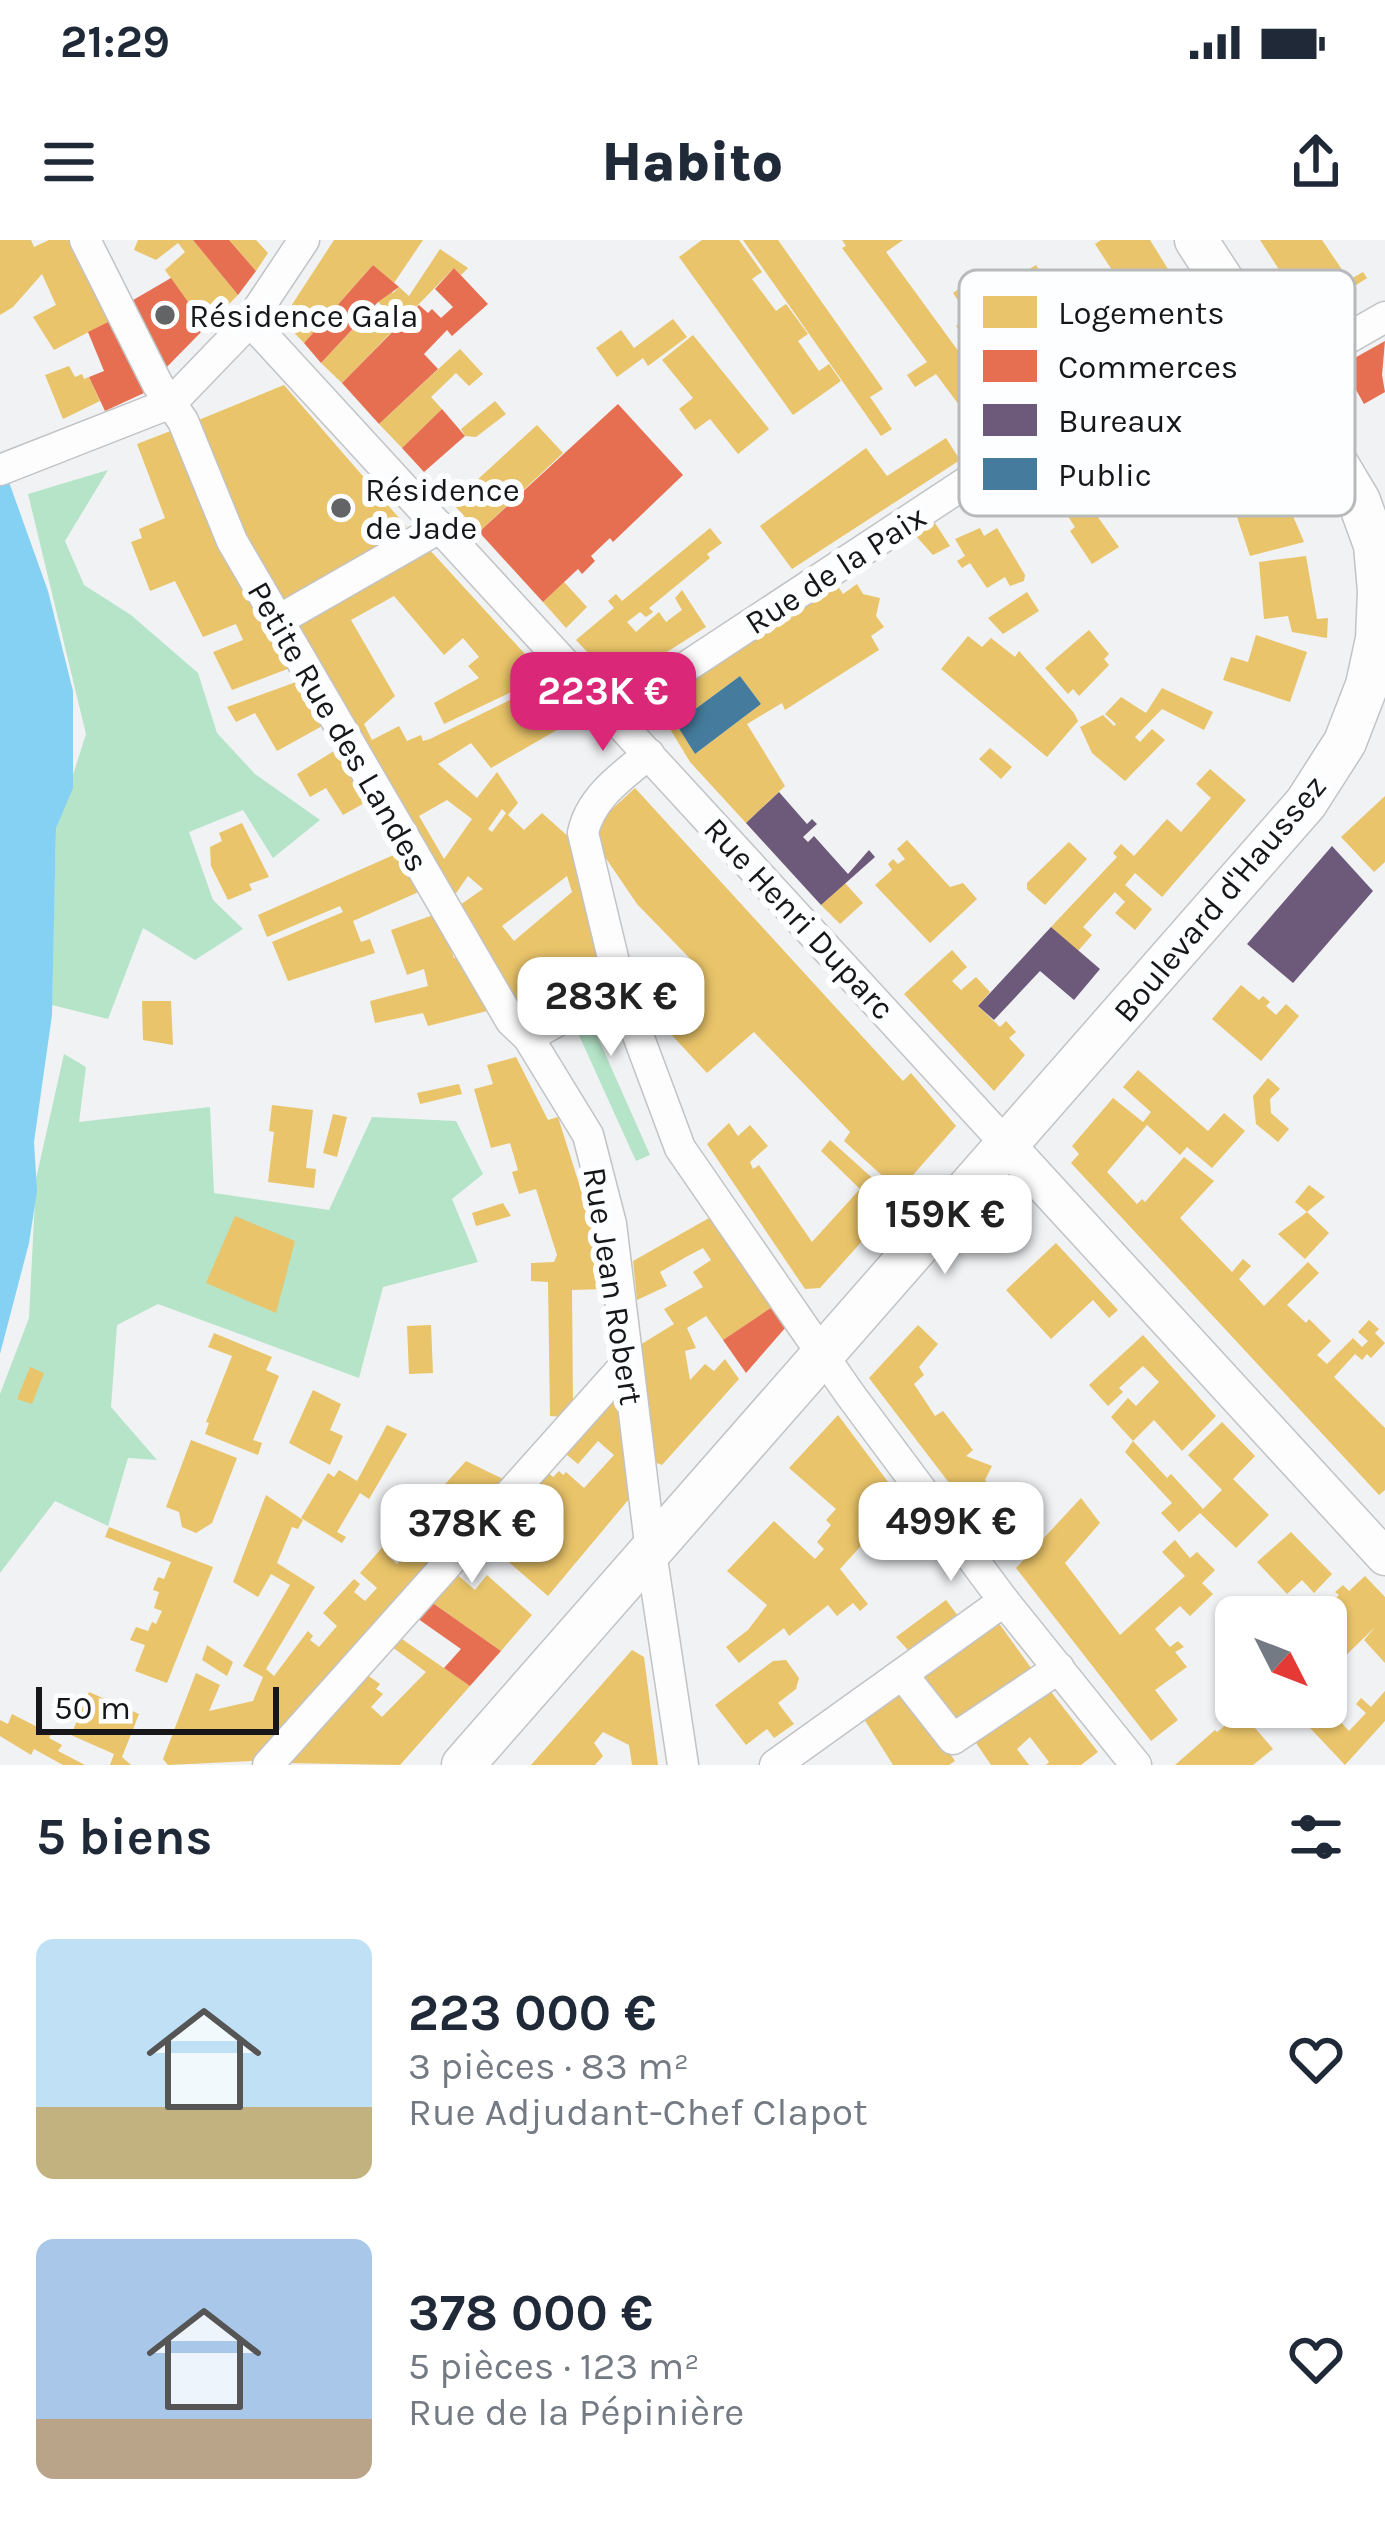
<!DOCTYPE html>
<html lang="fr">
<meta charset="utf-8">
<style>
:root{--surface:#fff;--page:#f2f2f3;--text:#1f2937;--muted:#747a83;--accent:#db2777}
body{margin:0;font-family:Karla,sans-serif;background:var(--page);color:var(--text);height:100vh;display:flex;flex-direction:column;font-size:45px;white-space:nowrap}
*{box-sizing:border-box;margin:0}
p{font-size:39px;color:var(--muted)}
.icon{flex:none;width:66px;height:66px;fill:none;stroke:currentColor;stroke-width:2;stroke-linecap:round;stroke-linejoin:round}
.map{position:relative;height:1525px;overflow:hidden}
.side{display:flex;flex-direction:column;background:var(--surface);flex:1}
.side>*{flex:none}
.needle{width:78px;rotate:132deg}
.tools{position:absolute;left:1215px;top:1356px;display:grid;gap:24px}
.tools a{display:grid;place-items:center;width:132px;height:132px;border-radius:18px;background:var(--surface);box-shadow:0 3px 9px #0004;font-size:60px}
.scale{position:absolute;left:36px;bottom:30px;width:243px;box-sizing:border-box;padding-left:12px;border:6px solid #171719;border-top:0;font-size:33px;line-height:42px;white-space:nowrap;color:#171719;-webkit-text-stroke:9px #fdfeff;paint-order:stroke}
.price{position:absolute;translate:-50% -102px;padding:0 27px;border-radius:24px;background:#fff;color:#222;font-size:39px;line-height:78px;filter:drop-shadow(0 3px 6px #0008)}
.price::after{content:'';position:absolute;left:50%;top:72px;width:36px;height:27px;margin-left:-18px;background:inherit;clip-path:polygon(0 0,100% 0,50% 100%)}
.price.active{background:var(--accent);color:#fff}
ul{padding:0;list-style:none}
li{display:flex;align-items:center;gap:36px;height:300px;padding:0 36px}
li span{display:grid;place-items:center;flex:none;width:336px;height:240px;border-radius:18px;color:#555}
li>.icon{margin-inline-start:auto}
span .icon{width:144px;height:144px;fill:#fffc;stroke-width:1}
li b{font-size:51px}
h2{display:flex;justify-content:space-between;align-items:center;height:144px;padding:0 36px;font-size:51px}
.status{display:flex;justify-content:space-between;align-items:center;height:84px;padding:0 60px;background:var(--surface);direction:ltr}
.status svg{height:33px;fill:currentColor}
header{display:flex;justify-content:space-between;align-items:center;height:156px;padding:0 36px;background:var(--surface);font-size:54px;font-weight:800}
.map>svg:first-child{display:block}
.green{fill:#b5e4c8}
.water{fill:#84d1f3}
.homes{fill:#e9c46a;fill-rule:evenodd}
.shops{fill:#e76f51}
.offices{fill:#6d597a}
.public{fill:#457b9d}
.lines{fill:none;stroke-linecap:round;stroke-linejoin:round}
.minor-casing{stroke:#c2c3c5;stroke-width:33}
.tertiary-casing{stroke:#c2c3c5;stroke-width:39}
.secondary-casing{stroke:#c2c3c5;stroke-width:45}
.minor{stroke:#fdfdfd;stroke-width:30}
.tertiary{stroke:#fdfdfd;stroke-width:36}
.secondary{stroke:#fdfdfd;stroke-width:42}
.poi-dot{fill:#636466;stroke:#fdfeff;stroke-width:4.5}
.labels{text-anchor:middle;stroke-width:12;stroke-linejoin:round;paint-order:stroke}
.poi-label{font-size:33px;fill:#171719;stroke:#fdfeff;text-anchor:start}
.street-label{font-size:33px;fill:#171719;stroke:#fdfeff}
.key{fill:#fdfeff;stroke:#b8b9ba;stroke-width:3}
.key-label{font-size:33px;fill:#171719}
</style>
<div class="status"><b>21:29</b><svg viewBox="0 0 49 12"><path d="M0 12V9h3v3zM5 12V6h3v6zM10 12V3h3v9zM15 12V0h3v12zM26 1h20v11H26zM47 4h2v5h-2z"/></svg></div>
<header><svg class="icon" aria-label="menu" viewBox="0 0 24 24"><path d="M4 6h16M4 12h16M4 18h16"/></svg>Habito<svg class="icon" aria-label="share" viewBox="0 0 24 24"><path d="M12 15V3M7 8l5-5 5 5M5 13v7h14v-7"/></svg></header>
<div class="map">
<svg width="1385" height="1525" viewBox="0 0 1385 1525">
<rect width="100%" height="100%" fill="#f0f2f4"/>
<g class="green">
<polygon points="108,230 65,301 84,345 131,375 198,433 217,493 255,534 320,580 273,618 243,570 189,592 213,660 243,689 195,720 143,688 108,779 52,765 56,588 86,494 28,254"/>
<polygon points="580,778 588,794 595,791 650,915 636,921 573,782"/>
<polygon points="64,814 86,827 79,882 210,867 214,953 329,970 372,877 456,881 483,934 452,959 478,1022 383,1047 359,1138 158,1064 117,1085 111,1167 157,1220 128,1218 108,1286 55,1261 0,1333 0,1154 29,1078 36,939"/>
</g>
<polygon class="water" points="0,217 48,351 73,451 73,548 56,588 52,775 34,902 37,951 29,1003 0,1114"/>
<g class="homes">
<polygon points="0,0 31,0 34,7 49,0 78,0 112,80 54,110 33,77 56,65 42,34 13,67 0,75"/>
<polygon points="138,0 193,0 238,55 206,87 165,30 185,12 178,3 156,20 134,10"/>
<polygon points="229,0 256,0 268,13 256,31"/>
<polygon points="334,0 423,0 394,43 373,25 304,103 282,80"/>
<polygon points="702,0 739,0 762,32 752,39 776,71 786,64 808,94 798,101 819,131 829,124 841,141 793,175 679,17"/>
<polygon points="743,0 778,0 883,149 870,157 892,189 881,196"/>
<polygon points="842,0 903,0 886,12 1013,186 976,209 969,199 979,192 936,134 915,147 907,135 927,122 842,8 846,6"/>
<polygon points="1101,0 1150,0 1194,71 1021,180 985,131 1002,120 999,116 1010,108 1021,124 1035,115 1030,106 1068,83 1077,98 1152,50 1142,34 1123,47 1095,4"/>
<polygon points="1260,0 1322,0 1349,40 1363,32 1367,38 1319,69 1294,33 1285,39"/>
<polygon points="440,9 468,28 461,35 454,28 342,143 321,123 356,86 361,90 385,68 378,62 390,50 393,53 399,47 409,56"/>
<polygon points="1036,25 1040,32 1045,29 1049,35 1044,38 1047,48 1041,52 1038,47 1028,53 1018,36"/>
<polygon points="972,40 984,58 965,71 953,53"/>
<polygon points="969,77 985,98 972,108 956,86"/>
<polygon points="673,79 687,97 648,126 643,118 617,137 596,108 621,90 634,108"/>
<polygon points="693,95 769,189 738,214 710,179 695,190 679,169 693,158 662,120"/>
<polygon points="460,109 483,134 469,146 456,133 431,157 442,169 402,208 379,184"/>
<polygon points="69,126 75,137 82,134 84,139 89,137 100,161 63,179 45,135"/>
<polygon points="284,145 406,286 402,299 282,365 251,307 196,181"/>
<polygon points="495,161 506,174 476,197 465,196 461,189"/>
<polygon points="537,185 563,213 479,292 452,263"/>
<polygon points="173,190 290,428 232,450 213,412 243,400 236,384 203,397 175,341 150,351 131,302 142,298 139,289 165,278 137,204"/>
<polygon points="946,198 960,220 792,329 760,286 866,208 887,236"/>
<polygon points="1065,198 1072,209 1059,217 1075,242 1097,228 1102,235 1118,224 1138,253 1127,260 1123,255 1095,273 1119,307 1092,324 1070,291 1075,287 1031,221"/>
<polygon points="1285,257 1304,302 1250,316 1237,277"/>
<polygon points="935,283 950,306 933,315 916,296"/>
<polygon points="710,288 722,303 707,314 710,318 649,368 653,372 646,377 640,372 627,382 636,392 659,372 666,382 682,370 675,358 682,350 706,387 617,444 576,400 614,368 608,361 616,354 622,361"/>
<polygon points="980,288 984,296 997,288 1025,335 1024,341 1010,346 1005,337 987,348 970,323 962,328 957,321 965,316 955,299"/>
<path d="M428 308 545 436 444 484 434 463 479 438 468 426 479 417 463 398 444 415 394 356 351 380 395 456 364 484 372 500 399 486 407 501 421 495 423 501 430 499 549 441 581 476 491 528 471 503 438 524 477 558 497 532 518 563 508 575 502 569 488 589 492 592 506 573 524 590 542 573 571 599 602 728 521 774 457 667 483 649 468 636 452 659 356 492 359 489 309 405 294 387ZM447 560 472 579 444 619 419 576ZM567 636 572 652 514 701 502 686Z"/>
<polygon points="1306,316 1317,379 1328,378 1327,398 1292,392 1288,376 1264,379 1259,322"/>
<polygon points="564,342 587,367 566,388 543,362"/>
<path d="M857 344 863 354 880 358 876 376 884 387 871 396 879 410 785 470 782 463 747 484 785 546 746 583 690 522 655 464 838 346 843 354ZM740 436 761 464 695 514 678 487 679 481Z"/>
<polygon points="1027,352 1039,371 1003,394 988,378"/>
<polygon points="1089,390 1109,414 1104,419 1109,425 1079,456 1073,449 1068,454 1045,428"/>
<polygon points="1256,395 1307,412 1290,462 1223,440 1231,417 1248,422"/>
<polygon points="968,396 982,407 991,398 1015,417 1019,411 1074,473 1078,481 1047,517 941,429"/>
<polygon points="299,441 324,485 277,511 255,473 236,482 227,467"/>
<polygon points="1162,448 1213,472 1204,490 1162,469 1135,497 1140,502 1152,489 1165,500 1125,541 1092,513 1080,487 1103,475 1114,486 1116,484 1105,474 1121,457 1146,473"/>
<polygon points="990,508 1012,527 1001,539 979,519"/>
<polygon points="337,509 368,561 343,575 326,548 310,557 297,534"/>
<polygon points="1210,529 1246,560 1162,657 1135,633 1125,645 1152,669 1135,690 1115,673 1125,662 1115,652 1083,687 1092,695 1078,711 1051,687 1117,617 1113,613 1121,604 1134,616 1167,579 1181,592 1211,558 1196,544"/>
<polygon points="635,548 903,841 911,833 956,886 899,951 844,901 850,892 754,792 707,833 654,776 703,732 637,664 603,614 596,584"/>
<polygon points="1385,556 1385,622 1374,632 1341,597"/>
<polygon points="242,583 269,637 249,644 252,650 228,660 211,626 210,607 222,601 219,593"/>
<polygon points="907,600 950,647 963,643 977,659 930,703 875,645 892,630 888,624 893,619 898,624 905,619 897,609"/>
<polygon points="1069,602 1087,619 1045,665 1027,649 1027,643"/>
<polygon points="398,613 421,651 353,681 361,702 370,699 375,713 288,741 272,702 343,672 340,666 267,697 258,675"/>
<polygon points="845,643 863,663 840,684 821,665"/>
<polygon points="439,673 454,718 460,718 491,770 428,786 423,773 375,783 370,761 428,746 424,729 407,735 391,690"/>
<polygon points="952,710 967,727 952,741 961,750 976,737 990,752 978,766 1000,787 1006,781 1016,792 1009,798 1025,815 994,851 904,754"/>
<polygon points="1241,745 1259,760 1263,756 1270,762 1266,766 1276,775 1286,764 1299,776 1261,821 1212,779"/>
<polygon points="142,761 171,761 173,805 143,800"/>
<polygon points="516,817 548,880 558,877 603,1020 605,1049 572,1050 573,1165 563,1177 550,1176 548,1042 531,1041 531,1023 554,1022 557,1015 536,949 519,954 512,932 518,930 510,903 491,908 474,849 493,844 487,825"/>
<polygon points="1138,830 1208,891 1224,873 1245,891 1212,928 1187,907 1180,915 1147,885 1107,932 1137,964 1142,959 1145,962 1184,917 1214,941 1180,978 1232,1032 1243,1019 1251,1026 1239,1039 1264,1066 1308,1022 1319,1033 1287,1065 1306,1083 1309,1079 1331,1101 1317,1115 1327,1124 1353,1098 1362,1107 1368,1101 1358,1092 1369,1080 1379,1089 1375,1093 1385,1103 1371,1118 1367,1114 1362,1120 1355,1114 1334,1137 1385,1188 1385,1250 1379,1255 1071,923 1079,914 1072,906 1113,858 1143,882 1151,872 1123,847"/>
<polygon points="1268,838 1280,849 1270,859 1271,873 1289,889 1278,902 1256,884 1253,856"/>
<polygon points="459,844 462,854 420,864 417,853"/>
<polygon points="272,865 313,870 306,928 316,929 314,948 268,942 274,892 269,891"/>
<polygon points="333,874 347,877 337,917 323,913"/>
<polygon points="729,883 738,896 750,885 768,906 750,922 753,929 759,925 812,1002 860,949 821,911 830,900 898,961 820,1048 805,1049 707,904"/>
<polygon points="1309,945 1325,957 1307,972 1295,962"/>
<polygon points="503,963 511,976 476,986 472,973"/>
<polygon points="1307,972 1329,993 1305,1019 1278,994"/>
<polygon points="235,976 295,1001 276,1073 206,1043"/>
<polygon points="709,978 772,1067 723,1100 706,1076 687,1088 696,1108 685,1111 690,1140 705,1124 714,1131 725,1119 739,1139 662,1225 654,1222 640,1105 674,1084 664,1069 703,1047 693,1032 711,1020 703,1008 686,1017 660,1032 667,1046 637,1060 633,1021"/>
<polygon points="1056,1003 1118,1070 1109,1078 1093,1060 1051,1099 1006,1050"/>
<polygon points="431,1085 433,1133 409,1134 407,1086"/>
<polygon points="918,1085 938,1104 919,1127 924,1135 914,1144 935,1176 943,1171 973,1210 966,1216 992,1226 985,1240 1002,1263 979,1282 869,1138"/>
<polygon points="214,1093 272,1117 266,1130 279,1136 253,1200 262,1203 258,1215 205,1194 209,1183 206,1182 232,1116 208,1107"/>
<polygon points="1143,1095 1216,1176 1182,1211 1154,1180 1133,1201 1111,1177 1128,1158 1136,1166 1159,1142 1143,1126 1119,1148 1123,1152 1108,1166 1089,1145"/>
<polygon points="30,1127 44,1133 32,1164 17,1159"/>
<polygon points="313,1150 341,1164 330,1190 343,1196 330,1225 289,1203"/>
<polygon points="608,1158 620,1168 629,1259 548,1356 482,1299 503,1274 534,1301 563,1267 553,1258 544,1269 524,1252 544,1229 553,1237 559,1231 563,1235 566,1232 584,1248 614,1215 598,1201 578,1224 561,1210"/>
<polygon points="838,1175 897,1254 885,1267 894,1277 874,1301 869,1297 840,1329 868,1364 860,1371 853,1363 837,1376 828,1365 789,1396 784,1388 739,1423 726,1407 748,1390 767,1365 727,1331 774,1281 815,1319 824,1309 817,1302 831,1285 826,1280 836,1269 789,1228"/>
<polygon points="1222,1182 1255,1216 1233,1239 1269,1275 1236,1308 1200,1273 1179,1292 1161,1273 1172,1263 1125,1212 1133,1201 1167,1238 1171,1234 1203,1269 1222,1250 1188,1215"/>
<polygon points="387,1185 407,1194 369,1259 360,1253 337,1292 346,1297 342,1303 301,1278 328,1233 334,1237 339,1230 357,1241"/>
<polygon points="191,1200 237,1218 212,1283 196,1293 182,1287 179,1272 166,1267"/>
<polygon points="466,1221 507,1241 480,1271 459,1251 440,1271 445,1282 436,1291 426,1286 420,1293 442,1312 252,1521 168,1525 163,1519 196,1433 220,1445 209,1471 253,1461 263,1437 243,1426 290,1345 271,1334 258,1357 233,1342 266,1255 303,1280 298,1289 292,1287 277,1323 315,1347 266,1429 274,1436 308,1391 313,1396 310,1400 319,1407 337,1386 323,1373 354,1339 360,1344 354,1352 365,1361 377,1348 360,1333 386,1303 392,1308 386,1314 397,1324 410,1310 394,1296 433,1250 437,1253"/>
<polygon points="1081,1258 1100,1283 1065,1323 1120,1395 1185,1336 1162,1312 1175,1300 1190,1318 1197,1312 1215,1330 1202,1343 1213,1354 1190,1376 1180,1366 1155,1389 1170,1407 1178,1401 1184,1407 1175,1412 1187,1427 1155,1450 1178,1480 1151,1501 1016,1328"/>
<polygon points="913,1274 934,1301 910,1320 893,1298 901,1293 897,1286"/>
<polygon points="109,1287 213,1327 167,1443 135,1431 145,1405 130,1400 136,1387 148,1391 152,1382 156,1384 162,1371 154,1368 159,1352 153,1350 158,1337 164,1339 171,1322 105,1297"/>
<polygon points="1291,1292 1332,1334 1314,1353 1302,1340 1287,1354 1257,1322"/>
<polygon points="453,1331 475,1350 487,1335 532,1375 501,1411 427,1359"/>
<polygon points="1365,1336 1385,1357 1385,1423 1364,1400 1375,1387 1333,1428 1326,1421 1326,1377 1316,1377 1339,1355 1335,1352 1343,1345 1349,1351"/>
<polygon points="946,1360 958,1376 908,1410 896,1397"/>
<polygon points="998,1382 1034,1432 956,1485 923,1436"/>
<polygon points="396,1395 470,1446 400,1525 282,1523 363,1432 380,1444 376,1449 383,1454 371,1467 382,1477 426,1432 388,1404"/>
<polygon points="207,1405 233,1422 227,1436 202,1420"/>
<polygon points="632,1410 644,1417 658,1525 632,1525 629,1505 603,1492 594,1503 603,1516 595,1525 531,1525"/>
<polygon points="786,1420 799,1438 796,1449 778,1463 794,1484 774,1498 767,1489 746,1505 715,1465 773,1421"/>
<polygon points="1048,1448 1098,1512 1081,1525 1046,1525 1049,1522 1030,1497 1017,1509 1029,1525 991,1525 974,1500"/>
<polygon points="907,1450 955,1521 949,1525 893,1525 864,1479"/>
<polygon points="1385,1451 1385,1481 1345,1525 1294,1471 1298,1467 1327,1467 1349,1491 1366,1473 1356,1464 1361,1458 1371,1467"/>
<polygon points="89,1452 139,1474 122,1517 131,1525 110,1525 114,1514 71,1495"/>
<polygon points="12,1474 51,1494 49,1498 62,1505 58,1511 85,1525 63,1525 34,1509 31,1515 0,1496 0,1480 8,1484"/>
<polygon points="1232,1480 1240,1488 1249,1481 1273,1509 1253,1525 1175,1525 1215,1490 1217,1492"/>
</g>
<g class="shops">
<polygon points="193,0 229,0 256,31 238,55"/>
<polygon points="373,25 399,47 378,62 321,123 304,103"/>
<polygon points="454,28 488,64 452,96 447,90 424,114 438,129 379,184 342,143 419,65 428,73 432,69 441,78 453,67 435,49"/>
<polygon points="171,38 206,87 161,133 128,63"/>
<polygon points="112,80 144,153 105,171 89,137 104,131 88,92"/>
<polygon points="1385,101 1382,135 1385,152 1364,164 1342,125"/>
<polygon points="618,164 683,235 613,302 610,298 591,316 595,321 582,334 578,329 543,362 479,292"/>
<polygon points="442,169 465,196 424,232 402,208"/>
<polygon points="772,1067 786,1087 746,1133 723,1100"/>
<polygon points="427,1359 501,1411 470,1446 444,1428 461,1409 414,1376"/>
</g>
<g class="offices">
<polygon points="779,552 807,584 812,579 817,584 803,597 808,602 814,596 848,634 869,610 875,617 821,665 746,583"/>
<polygon points="1332,606 1373,651 1293,743 1247,704"/>
<polygon points="1051,687 1100,729 1074,760 1040,731 994,780 978,766"/>
</g>
<polygon class="public" points="740,436 761,464 695,514 678,487 679,481"/>
<g class="lines">
<defs>
<g id="minor">
<polyline points="85,0 158,145 183,181 232,301 511,781 528,797 588,895 611,984 651,1312 683,1525"/>
<polyline points="250,81 1007,905"/>
<polyline points="1284,135 1385,77"/>
<polyline points="0,230 171,163 250,81 304,0"/>
<polyline points="277,381 441,287"/>
<polyline points="613,475 1237,64"/>
<path d="M649 514C622 536 590 558 583 593L620 747 680 908 849 1153 1004 1361 1136 1525"/>
<polyline points="528,797 620,747"/>
<polyline points="902,1434 953,1499 1059,1428"/>
<polyline points="268,1525 627,1123"/>
<polyline points="775,1525 1004,1361"/>
</g>
<polyline id="tertiary" points="1007,905 1385,1317"/>
<polyline id="secondary" points="463,1525 1306,563 1345,502 1367,445 1377,399 1379,351 1375,305 1359,261 1284,135 1196,0"/>
</defs>
<use href="#minor" class="minor-casing"/>
<use href="#tertiary" class="tertiary-casing"/>
<use href="#secondary" class="secondary-casing"/>
<use href="#minor" class="minor"/>
<use href="#tertiary" class="tertiary"/>
<use href="#secondary" class="secondary"/>
</g>
<g class="poi-dot">
<circle cx="165" cy="75" r="12"/>
<circle cx="341" cy="268" r="12"/>
</g>
<g class="labels">
<g class="poi-label">
<text x="189" y="87">Résidence Gala</text>
<text x="365" y="261">Résidence<tspan x="365" dy="38">de Jade</tspan></text>
</g>
<g class="street-label">
<text transform="translate(835 329) rotate(-33)" y="12">Rue de la Paix</text>
<text transform="translate(339 486) rotate(60)" y="12">Petite Rue des Landes</text>
<text transform="translate(1219 658) rotate(-50)" y="12">Boulevard d'Haussez</text>
<text transform="translate(800 678) rotate(47)" y="12">Rue Henri Duparc</text>
<text transform="translate(614 1046) rotate(81)" y="12">Rue Jean Robert</text>
</g>
</g>
<rect x="959" y="30" width="396" height="246" rx="18" class="key"/>
<rect x="983" y="56" width="54" height="32" fill="#e9c46a"/>
<rect x="983" y="110" width="54" height="32" fill="#e76f51"/>
<rect x="983" y="164" width="54" height="32" fill="#6d597a"/>
<rect x="983" y="218" width="54" height="32" fill="#457b9d"/>
<g class="key-label">
<text x="1058" y="84">Logements</text>
<text x="1058" y="138">Commerces</text>
<text x="1058" y="192">Bureaux</text>
<text x="1058" y="246">Public</text>
</g>
</svg>
<div class="tools">
<a><svg class="needle" viewBox="-14 -14 28 28"><path d="M0-13l5 13h-10z" fill="#e53935"/><path d="M0 13l5-13h-10z" fill="#747a83"/></svg></a>
</div>
<div class="scale">50 m</div>
<b class="price active" style="left:603px;top:514px">223K €</b>
<b class="price" style="left:611px;top:819px">283K €</b>
<b class="price" style="left:945px;top:1037px">159K €</b>
<b class="price" style="left:951px;top:1344px">499K €</b>
<b class="price" style="left:472px;top:1346px">378K €</b>
</div>
<section class="side">
<h2>5 biens<svg class="icon" aria-label="filters" viewBox="0 0 24 24"><path d="M4 7h16M4 17h16"/><circle cx="9" cy="7" r="2"/><circle cx="15" cy="17" r="2"/></svg></h2>
<ul>
<li><span style="background:linear-gradient(#bfe0f5 70%,#c2b280 0)"><svg class="icon" aria-label="home" viewBox="0 0 24 24"><path d="M3 11l9-7 9 7M6 9v11h12V9"/></svg></span><div><b>223 000 €</b><p>3 pièces · 83 m²</p><p>Rue Adjudant-Chef Clapot</p></div><svg class="icon" aria-label="heart" viewBox="0 0 24 24"><path d="M12 20l-8-8c-3-5 5-10 8-4 3-6 11-1 8 4z"/></svg></li>
<li><span style="background:linear-gradient(#a9c7e8 75%,#b9a48a 0)"><svg class="icon" aria-label="home" viewBox="0 0 24 24"><path d="M3 11l9-7 9 7M6 9v11h12V9"/></svg></span><div><b>378 000 €</b><p>5 pièces · 123 m²</p><p>Rue de la Pépinière</p></div><svg class="icon" aria-label="heart" viewBox="0 0 24 24"><path d="M12 20l-8-8c-3-5 5-10 8-4 3-6 11-1 8 4z"/></svg></li>
</ul>
</section>
